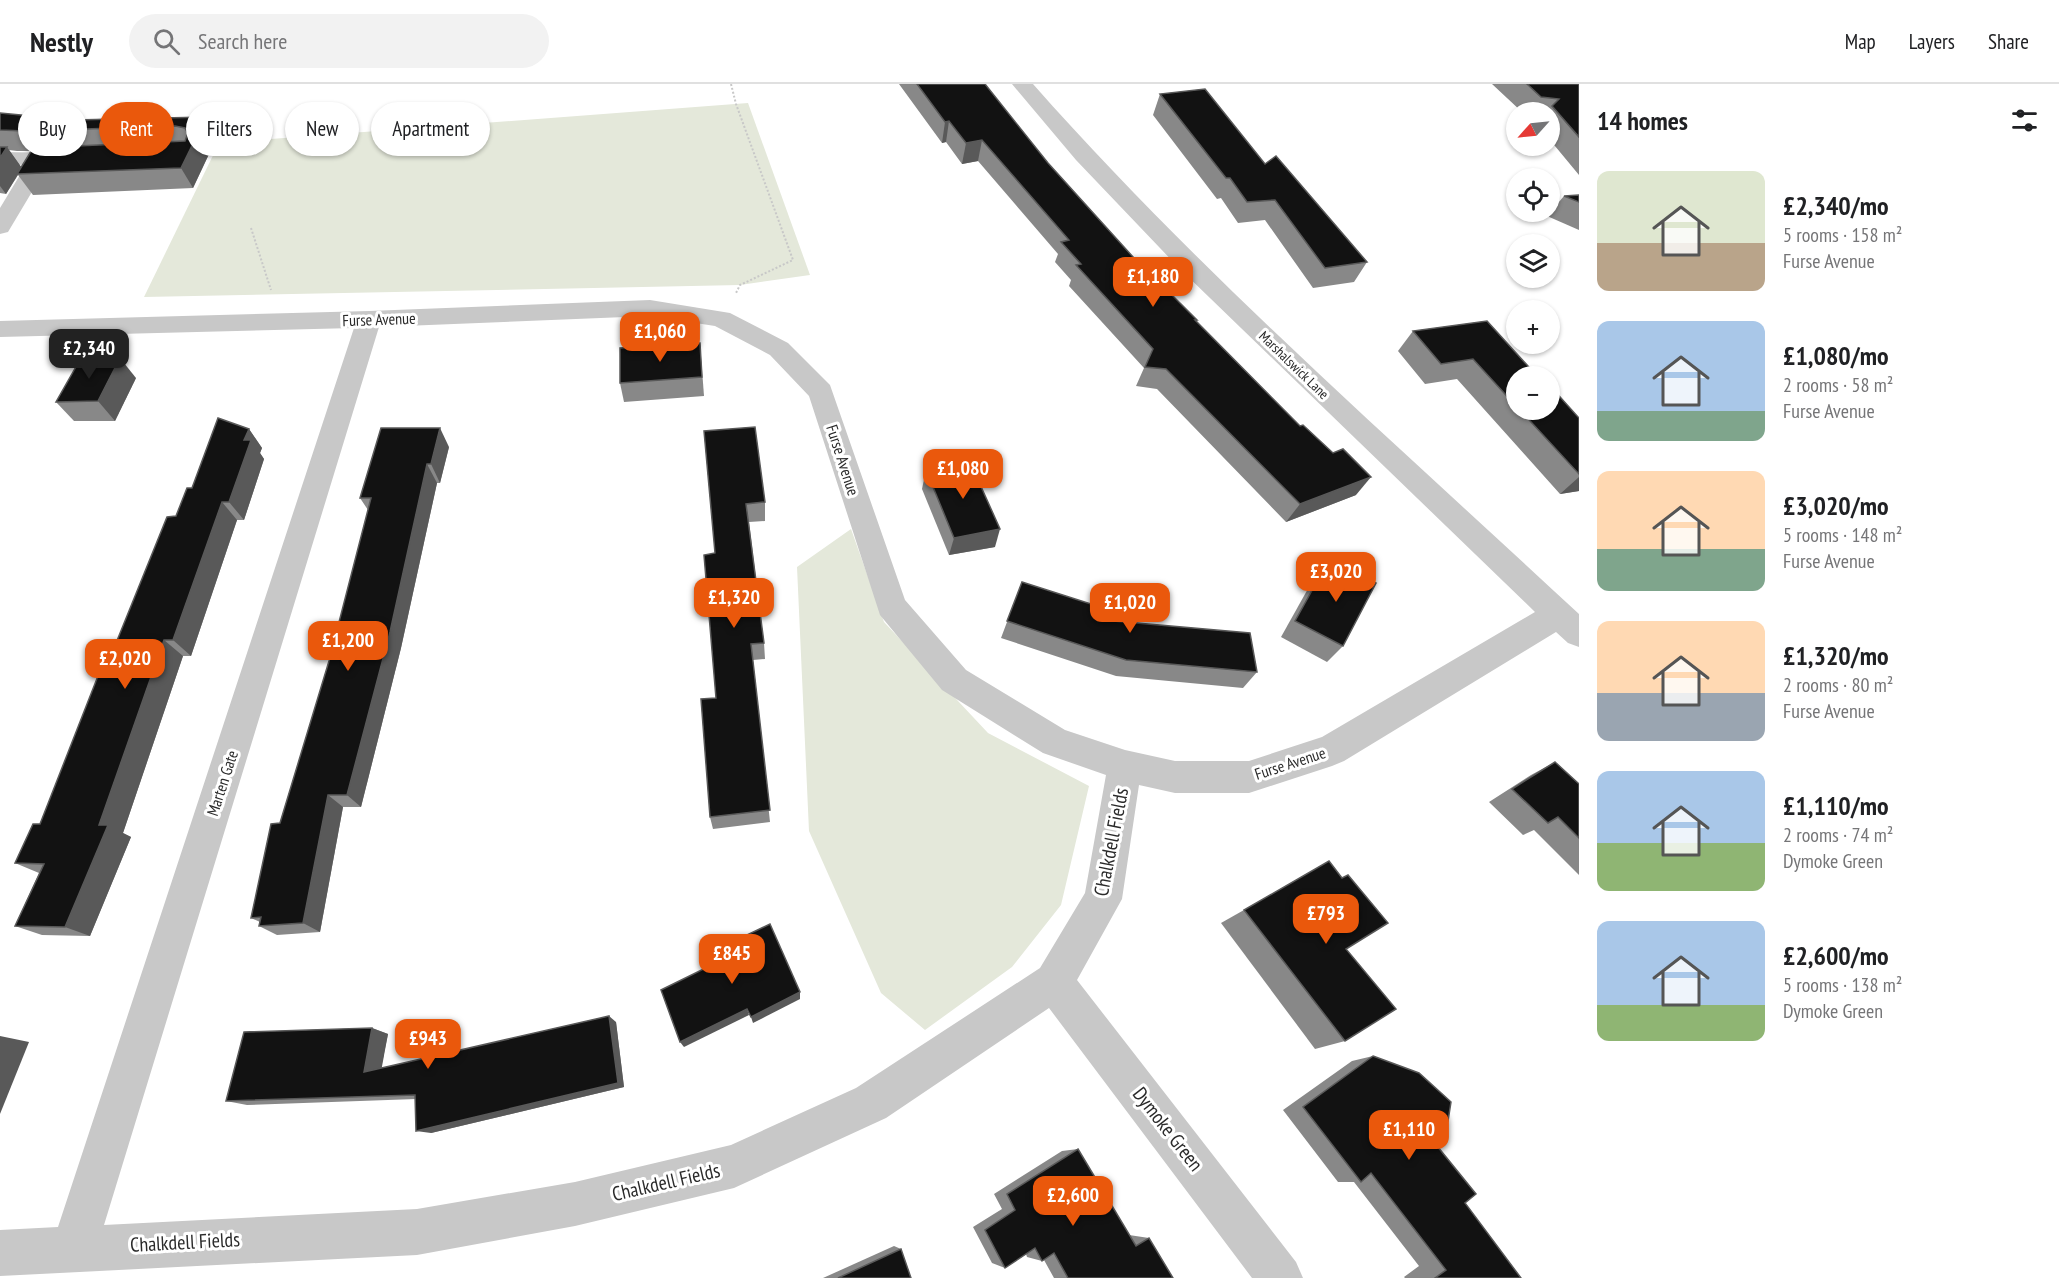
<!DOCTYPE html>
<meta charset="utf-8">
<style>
:root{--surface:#fff;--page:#f2f2f2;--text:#202124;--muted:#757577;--line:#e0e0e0;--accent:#ea580c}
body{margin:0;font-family:"PT Sans Narrow",sans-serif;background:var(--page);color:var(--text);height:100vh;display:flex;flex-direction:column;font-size:22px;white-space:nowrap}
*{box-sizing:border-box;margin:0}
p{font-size:20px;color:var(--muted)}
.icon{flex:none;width:33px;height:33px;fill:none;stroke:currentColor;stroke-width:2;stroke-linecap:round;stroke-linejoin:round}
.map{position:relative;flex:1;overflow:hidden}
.panel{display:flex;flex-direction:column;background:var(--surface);width:480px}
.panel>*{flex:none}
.top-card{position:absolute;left:18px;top:18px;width:570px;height:54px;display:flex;gap:12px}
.needle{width:39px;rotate:243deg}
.buttons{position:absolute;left:1506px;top:18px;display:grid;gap:12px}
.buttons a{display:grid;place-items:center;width:54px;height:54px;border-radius:50%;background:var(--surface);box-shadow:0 2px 4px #0004;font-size:30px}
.price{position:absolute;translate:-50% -51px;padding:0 14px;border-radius:12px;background:var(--accent);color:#fff;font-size:20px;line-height:39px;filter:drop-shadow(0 2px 3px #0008)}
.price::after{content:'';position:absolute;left:50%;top:36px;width:18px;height:14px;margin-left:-9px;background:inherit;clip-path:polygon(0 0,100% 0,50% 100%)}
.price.active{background:#222;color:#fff}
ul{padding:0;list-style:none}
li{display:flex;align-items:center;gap:18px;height:150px;padding:0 18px}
li span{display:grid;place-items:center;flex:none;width:168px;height:120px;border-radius:12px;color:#555}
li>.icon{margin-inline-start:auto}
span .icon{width:72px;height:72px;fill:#fffc;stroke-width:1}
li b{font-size:26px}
h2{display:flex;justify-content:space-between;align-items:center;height:72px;padding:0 18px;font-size:26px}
.tag{padding:0 21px;border-radius:27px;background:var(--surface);box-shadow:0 2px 4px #0004;font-size:21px;line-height:54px}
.tag.active{background:var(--accent);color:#fff}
header{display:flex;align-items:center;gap:36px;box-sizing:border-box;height:84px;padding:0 30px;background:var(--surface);border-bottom:2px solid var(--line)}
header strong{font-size:28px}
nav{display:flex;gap:33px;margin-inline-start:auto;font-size:21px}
.search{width:420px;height:54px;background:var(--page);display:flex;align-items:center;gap:15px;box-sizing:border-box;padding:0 21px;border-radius:33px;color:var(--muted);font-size:22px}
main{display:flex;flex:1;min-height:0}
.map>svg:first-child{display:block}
.green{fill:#e4e8da}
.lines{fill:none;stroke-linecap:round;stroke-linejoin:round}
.path{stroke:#c8c8c8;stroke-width:2;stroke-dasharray:2 2;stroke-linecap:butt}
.minor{fill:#c8c8c8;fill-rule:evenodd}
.wall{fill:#888;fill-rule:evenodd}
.shaded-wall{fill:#595959}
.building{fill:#121212;stroke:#595959;stroke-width:1.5}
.labels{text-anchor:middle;stroke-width:6;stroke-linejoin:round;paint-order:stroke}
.far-street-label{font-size:14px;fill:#2b2b2b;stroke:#fff}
.street-label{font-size:16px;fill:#2b2b2b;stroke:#fff}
.near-street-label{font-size:20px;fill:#2b2b2b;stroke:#fff}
</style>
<header>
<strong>Nestly</strong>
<div class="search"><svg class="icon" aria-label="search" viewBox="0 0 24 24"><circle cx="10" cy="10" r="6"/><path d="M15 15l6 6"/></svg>Search here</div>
<nav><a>Map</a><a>Layers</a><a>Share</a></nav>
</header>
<main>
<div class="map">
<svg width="1579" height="1194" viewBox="0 0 1579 1194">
<rect width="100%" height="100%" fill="#fff"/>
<g class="green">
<polygon points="748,19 810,191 740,201 144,213 219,59"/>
<polygon points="851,445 884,538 988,649 1089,702 1061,821 1012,883 925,946 881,909 809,747 797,483"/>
</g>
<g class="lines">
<g class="path">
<polyline points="731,0 736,20 793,176 740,201 736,209"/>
<polyline points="251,144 271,206"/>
</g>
<g class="minor">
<path d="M1012 0H1033C1201 190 1393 357 1579 530V563L1568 559 1556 548 1344 677 1332 682 1249 709H1175L1139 701 1122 815 1077 896 1296 1178 1303 1194H1252L1049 924 886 1034 734 1104 575 1142 417 1171 0 1192V1146L58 1143 354 244 0 253V237L369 227 650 216 730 229 788 259 830 301 905 516 966 586 1065 646 1125 666 1175 677H1249L1322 653 1535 528 1180 185 1076 76ZM650 232 715 242 770 271 809 312 880 531 942 606 1043 669 1106 691 1085 809 1040 884 856 1004 731 1061 575 1098 417 1125 104 1141 379 243Z"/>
<polygon points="0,68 70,69 78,70 81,75 78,80 48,81 8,148 0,150 0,124 26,81 0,80"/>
</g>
</g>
<g class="wall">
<polygon points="899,0 985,0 1048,79 1162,205 1197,236 1196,238 1356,411 1286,438 1157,305 1136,302 1144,284 1069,202 1071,196 1055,178 1058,170 978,77 962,80 946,58 942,59"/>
<polygon points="1492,0 1579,0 1579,91 1550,56 1550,28 1522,28"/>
<polygon points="1160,10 1265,80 1367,178 1354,198 1313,204 1265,136 1238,139 1221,114 1217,115 1153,31"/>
<path d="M0 29 73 36 206 33 217 53 193 104 33 111 18 91 6 110 0 109ZM9 66 17 67H31L21 83Z"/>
<polygon points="1579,111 1579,146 1547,132 1564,112"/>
<polygon points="1413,247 1516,292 1516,326 1550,326 1579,334 1579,407 1560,410 1457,295 1425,300 1398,267"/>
<polygon points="700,259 704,312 624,318 620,299"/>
<polygon points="136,294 115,337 74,337 56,318"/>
<polygon points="249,345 262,364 260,369 264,375 244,436 237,436 191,572 183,572 123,749 131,753 90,852 42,851 15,842 39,789 15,779 40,740 112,569 176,432 192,404"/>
<polygon points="704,347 765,418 765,437 749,438 764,559 765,575 753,576 770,738 713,745 710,733 716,614 715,469"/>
<polygon points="449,363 440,399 437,399 401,564 361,723 343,723 320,848 277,851 259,842 260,838 251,834 329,577 368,426 360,414"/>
<polygon points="926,386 995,463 949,471 922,405"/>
<polygon points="1329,476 1343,562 1327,578 1281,553 1314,494"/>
<polygon points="1022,498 1114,537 1257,588 1243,604 1116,592 1001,554"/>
<polygon points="1555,678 1579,700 1579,791 1534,746 1523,751 1489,718 1531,691"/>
<polygon points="1244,826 1346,865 1345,957 1315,965 1221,839"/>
<polygon points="616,938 624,1003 431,1049 416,1015 247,1021 226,1017 372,944 388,950 381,984"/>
<polygon points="1373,972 1429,1052 1465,1119 1521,1194 1405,1194 1404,1193 1419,1182 1354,1098 1338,1098 1283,1026 1352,977"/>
<polygon points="1078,1065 1129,1151 1149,1154 1173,1194 1054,1194 1044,1176 1042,1177 1027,1173 1026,1170 1005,1184 992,1179 973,1143 1002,1125 994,1110 1062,1067"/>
<polygon points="894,1162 901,1165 911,1194 823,1194"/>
</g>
<g class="shaded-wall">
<polygon points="206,33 217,53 193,104 181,84"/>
<polygon points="949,37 946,58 942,59 945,38"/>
<polygon points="982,56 978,77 962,80 966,59"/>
<polygon points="7,63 22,84 6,110 0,102 0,74"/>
<polygon points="120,274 136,294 115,337 98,317"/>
<polygon points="440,344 449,363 440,399 431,380"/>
<polygon points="249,345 262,364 260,369 264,375 244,436 229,418 244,356"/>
<polygon points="427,380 437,399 401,564 361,723 347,711"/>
<polygon points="1371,393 1356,411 1286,438 1300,420"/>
<polygon points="1579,393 1579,407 1560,410"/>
<polygon points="222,418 237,436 191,572 173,556"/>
<polygon points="1000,445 995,463 949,471 954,454"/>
<polygon points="164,556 183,572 123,749 131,753 90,852 65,843 99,741"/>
<polygon points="328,711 343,723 320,848 303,839"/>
<polygon points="800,908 800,915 753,939 751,933"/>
<polygon points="747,925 749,931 684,963 680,958"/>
<polygon points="609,932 616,938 624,1003 431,1049 416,1047"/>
<polygon points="372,944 388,950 380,993 364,988"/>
<polygon points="0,952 29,958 0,1030"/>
</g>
<g class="building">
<polygon points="917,0 985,0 1048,79 1162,205 1165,204 1197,236 1195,236 1300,342 1303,341 1333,369 1343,365 1371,393 1300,420 1166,285 1145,283 1153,265 1076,181 1081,180 1061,158 1069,156 982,56 966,59 949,37 945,38"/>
<polygon points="1527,0 1579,0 1579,53 1552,22 1559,15 1541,13"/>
<polygon points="1205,5 1265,80 1276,72 1367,178 1325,184 1275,116 1247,118 1230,94 1226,94 1160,10"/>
<polygon points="0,29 73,36 206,33 181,84 17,90 33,64 185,57 188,49 185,44 175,42 25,47 0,46"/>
<polygon points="0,63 7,63 0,74"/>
<polygon points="1579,111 1579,118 1564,112"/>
<polygon points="1487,237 1537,292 1516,292 1516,322 1473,275 1441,280 1413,247"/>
<polygon points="700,259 702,293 620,299 620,264"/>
<polygon points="81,274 120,274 98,317 56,318"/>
<polygon points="1552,304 1579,334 1579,390 1520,326 1550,326 1550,305"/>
<polygon points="218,334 249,345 244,356 251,356 229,418 222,418 173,556 164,556 99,741 108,741 65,843 15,842 44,780 15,779 33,740 40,740 107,569 112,569 167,433 176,432 187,404 192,404"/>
<polygon points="755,343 765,418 746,420 764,559 751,560 770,726 710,733 701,615 716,614 704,471 715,469 704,347"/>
<polygon points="381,344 440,344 431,380 427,380 390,548 347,711 328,711 303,839 259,842 261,833 251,834 271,740 280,739 329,577 371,414 360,414"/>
<polygon points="970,378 1000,445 954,454 926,386"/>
<polygon points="1329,476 1376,499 1343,562 1295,537"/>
<polygon points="1022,498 1116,528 1114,537 1250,549 1257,588 1126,576 1007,537"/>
<polygon points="1555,678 1579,700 1579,754 1558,733 1548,739 1512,705"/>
<polygon points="1329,777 1342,794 1348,791 1388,839 1346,865 1396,925 1345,957 1244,826"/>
<polygon points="770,840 800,908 751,933 747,925 680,958 661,906 716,879 711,868"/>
<polygon points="609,932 618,999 416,1047 415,1011 226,1017 244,948 372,944 364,988"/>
<polygon points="1373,972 1419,989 1451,1018 1448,1037 1429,1052 1476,1110 1465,1119 1521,1194 1435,1194 1446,1186 1371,1089 1361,1098 1303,1023"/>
<polygon points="1078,1065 1136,1162 1149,1154 1173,1194 1068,1194 1054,1169 1042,1177 1035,1164 1005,1184 985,1146 1015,1126 1007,1110"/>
<polygon points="901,1165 911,1194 838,1194"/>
</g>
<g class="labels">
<g class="far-street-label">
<text transform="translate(1294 281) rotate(44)" y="5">Marshalswick Lane</text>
</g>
<g class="street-label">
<text transform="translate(379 235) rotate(-2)" y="6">Furse Avenue</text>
<text transform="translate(843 376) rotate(72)" y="6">Furse Avenue</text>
<text transform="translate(1290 679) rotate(-18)" y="6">Furse Avenue</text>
<text transform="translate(222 699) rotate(-72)" y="6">Marten Gate</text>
</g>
<g class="near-street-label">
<text transform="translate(1111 758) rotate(-79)" y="7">Chalkdell Fields</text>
<text transform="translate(1168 1045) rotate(52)" y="7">Dymoke Green</text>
<text transform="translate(666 1098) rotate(-13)" y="7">Chalkdell Fields</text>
<text transform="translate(185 1158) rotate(-3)" y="7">Chalkdell Fields</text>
</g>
</g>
</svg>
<div class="buttons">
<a><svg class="needle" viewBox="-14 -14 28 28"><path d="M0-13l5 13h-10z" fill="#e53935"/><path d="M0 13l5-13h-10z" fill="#757577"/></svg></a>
<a><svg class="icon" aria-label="locate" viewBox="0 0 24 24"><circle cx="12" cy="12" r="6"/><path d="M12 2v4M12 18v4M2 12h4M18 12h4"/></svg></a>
<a><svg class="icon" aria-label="layers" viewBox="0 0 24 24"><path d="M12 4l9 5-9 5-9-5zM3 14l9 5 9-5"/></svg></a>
<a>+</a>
<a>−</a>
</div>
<b class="price" style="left:1153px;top:224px">£1,180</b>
<b class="price" style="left:660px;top:279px">£1,060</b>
<b class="price active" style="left:89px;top:296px">£2,340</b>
<b class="price" style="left:963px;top:416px">£1,080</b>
<b class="price" style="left:1336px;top:519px">£3,020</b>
<b class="price" style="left:734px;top:545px">£1,320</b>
<b class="price" style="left:1130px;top:550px">£1,020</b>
<b class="price" style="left:348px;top:588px">£1,200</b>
<b class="price" style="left:125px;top:606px">£2,020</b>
<b class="price" style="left:1326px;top:861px">£793</b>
<b class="price" style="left:732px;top:901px">£845</b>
<b class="price" style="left:428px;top:986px">£943</b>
<b class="price" style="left:1409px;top:1077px">£1,110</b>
<b class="price" style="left:1073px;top:1143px">£2,600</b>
<div class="top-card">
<a class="tag">Buy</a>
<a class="tag active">Rent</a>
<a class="tag">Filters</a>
<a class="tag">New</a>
<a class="tag">Apartment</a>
</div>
</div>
<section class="panel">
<h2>14 homes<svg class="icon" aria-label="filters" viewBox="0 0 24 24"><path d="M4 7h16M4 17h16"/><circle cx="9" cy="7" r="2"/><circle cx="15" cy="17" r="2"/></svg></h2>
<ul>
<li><span style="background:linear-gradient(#dfe7d0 60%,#b9a48a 0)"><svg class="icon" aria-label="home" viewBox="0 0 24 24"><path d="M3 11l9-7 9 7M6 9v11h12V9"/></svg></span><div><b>£2,340/mo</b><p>5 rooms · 158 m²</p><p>Furse Avenue</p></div></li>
<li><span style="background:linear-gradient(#a9c7e8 75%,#7fa58c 0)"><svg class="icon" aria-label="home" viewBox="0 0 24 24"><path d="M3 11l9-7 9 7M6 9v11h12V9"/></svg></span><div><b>£1,080/mo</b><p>2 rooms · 58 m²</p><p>Furse Avenue</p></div></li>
<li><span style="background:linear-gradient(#ffd9b3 65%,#7fa58c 0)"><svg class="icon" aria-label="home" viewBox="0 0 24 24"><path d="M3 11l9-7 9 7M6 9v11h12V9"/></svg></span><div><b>£3,020/mo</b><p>5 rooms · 148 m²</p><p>Furse Avenue</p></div></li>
<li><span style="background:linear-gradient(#ffd9b3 60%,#9aa5b1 0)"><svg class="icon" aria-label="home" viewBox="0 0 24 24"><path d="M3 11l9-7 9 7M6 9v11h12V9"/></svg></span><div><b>£1,320/mo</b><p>2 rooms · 80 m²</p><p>Furse Avenue</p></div></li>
<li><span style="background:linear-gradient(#a9c7e8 60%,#8fb573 0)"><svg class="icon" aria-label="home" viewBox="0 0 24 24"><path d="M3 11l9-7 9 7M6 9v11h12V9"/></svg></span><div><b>£1,110/mo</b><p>2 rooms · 74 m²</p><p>Dymoke Green</p></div></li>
<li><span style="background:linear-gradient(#a9c7e8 70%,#8fb573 0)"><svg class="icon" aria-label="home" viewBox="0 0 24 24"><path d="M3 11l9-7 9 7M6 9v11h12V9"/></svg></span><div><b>£2,600/mo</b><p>5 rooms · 138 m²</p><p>Dymoke Green</p></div></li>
</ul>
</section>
</main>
